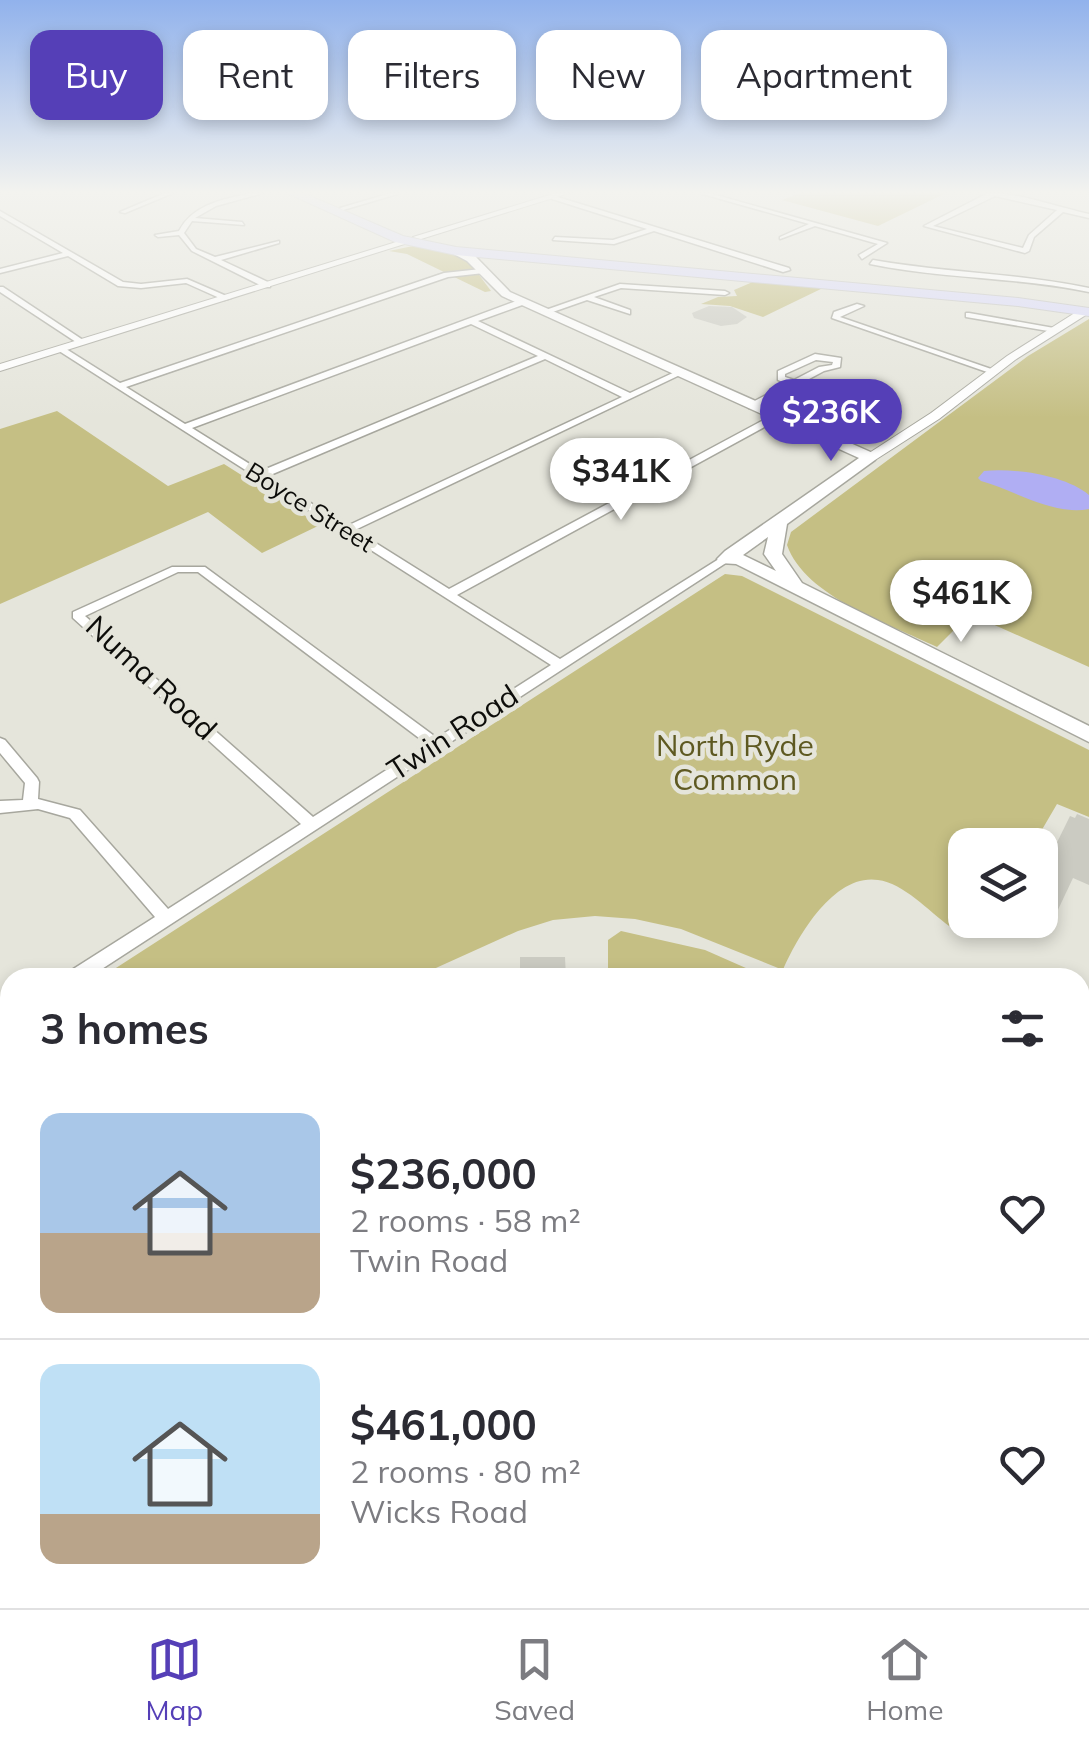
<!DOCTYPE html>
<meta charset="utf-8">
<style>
:root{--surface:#fff;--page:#f7f7f7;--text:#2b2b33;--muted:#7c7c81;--line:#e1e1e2;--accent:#553fb7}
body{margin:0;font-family:Mulish,sans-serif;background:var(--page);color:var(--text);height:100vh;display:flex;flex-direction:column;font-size:38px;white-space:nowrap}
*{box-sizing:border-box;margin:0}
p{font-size:32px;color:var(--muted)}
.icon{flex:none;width:55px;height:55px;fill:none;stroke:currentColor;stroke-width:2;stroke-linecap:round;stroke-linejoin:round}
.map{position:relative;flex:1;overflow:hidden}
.details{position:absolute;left:0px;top:968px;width:1090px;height:642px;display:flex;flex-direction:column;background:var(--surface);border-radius:30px 30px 0 0;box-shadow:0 5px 15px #0003}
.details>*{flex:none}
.top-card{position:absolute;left:30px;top:30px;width:1030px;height:90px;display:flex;gap:20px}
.tools{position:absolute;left:948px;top:828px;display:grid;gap:20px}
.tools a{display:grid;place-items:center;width:110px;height:110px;border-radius:20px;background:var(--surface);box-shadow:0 5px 15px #0003;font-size:50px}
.price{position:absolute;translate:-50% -85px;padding:0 22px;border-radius:35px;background:#fff;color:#222;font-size:32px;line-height:65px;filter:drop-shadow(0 2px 5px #0008)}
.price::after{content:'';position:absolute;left:50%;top:60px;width:30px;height:22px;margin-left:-15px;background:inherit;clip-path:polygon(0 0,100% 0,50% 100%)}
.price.on{background:var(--accent);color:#fff}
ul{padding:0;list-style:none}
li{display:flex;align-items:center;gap:30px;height:250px;padding:0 40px}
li+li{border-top:2px solid var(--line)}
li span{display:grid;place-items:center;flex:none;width:280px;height:200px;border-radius:20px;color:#555}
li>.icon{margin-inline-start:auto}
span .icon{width:120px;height:120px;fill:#fffc;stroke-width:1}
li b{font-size:42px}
h2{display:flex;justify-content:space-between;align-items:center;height:120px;padding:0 40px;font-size:42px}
.chip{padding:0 35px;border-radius:20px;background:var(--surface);box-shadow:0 5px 15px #0003;font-size:35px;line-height:90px}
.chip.on{background:var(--accent);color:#fff}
.dock{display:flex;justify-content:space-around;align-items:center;height:140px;border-top:2px solid var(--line);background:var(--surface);font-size:28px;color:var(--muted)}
.dock a{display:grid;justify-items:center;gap:5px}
.dock .on{color:var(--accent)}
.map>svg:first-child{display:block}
.green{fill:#c5bf84}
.water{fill:#b0aef3}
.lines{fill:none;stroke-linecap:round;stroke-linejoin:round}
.stream{stroke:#b0aef3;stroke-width:6}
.building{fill:#cbcbc2}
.minor-casing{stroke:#a7a79e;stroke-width:3}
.tertiary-casing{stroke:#a7a79e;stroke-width:2}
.secondary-casing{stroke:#a7a79e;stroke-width:3}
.trunk-casing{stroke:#c5c5c4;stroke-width:2}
.minor{fill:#fff;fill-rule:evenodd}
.tertiary{fill:#fff;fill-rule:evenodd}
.secondary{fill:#fff;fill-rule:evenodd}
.trunk{fill:#dadafa;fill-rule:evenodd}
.labels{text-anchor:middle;stroke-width:9;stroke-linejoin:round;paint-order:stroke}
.far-street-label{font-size:25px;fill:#0d0d0a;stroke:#e5e5db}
.street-label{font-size:30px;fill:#0d0d0a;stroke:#e5e5db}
.park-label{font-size:30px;fill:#5e5921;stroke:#e5e5db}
</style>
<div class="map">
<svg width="1089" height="1608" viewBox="0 0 1089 1608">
<rect width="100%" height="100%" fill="#e5e5db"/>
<g class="green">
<polygon points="800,193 946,193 878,226 782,200"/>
<polygon points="413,246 465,256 491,291 485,292 407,254 389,251"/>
<polygon points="755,281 825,287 763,317 730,306 701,304 718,297 737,296 734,290"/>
<path d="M1089 319V667L970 614 937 647C890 624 805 597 787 545L791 532 1028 356Z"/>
<polygon points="57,411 168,486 224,464 320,525 262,553 208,512 0,604 0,429"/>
<path d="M725 574 742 576 1089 750V817L1057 804 1033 845H965V912L949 926C929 911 903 883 878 880 834 873 797 937 783 970L681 929 635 919 595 916 553 920 518 931 416 977H102Z"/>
<polygon points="621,931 705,950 766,977 608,977 608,940"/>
<polygon points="10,1037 10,1172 0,1179 0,1043"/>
<polygon points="152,1600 351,1600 350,1608 151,1608"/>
<polygon points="642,1600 1027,1600 1032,1608 642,1608"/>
</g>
<path class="water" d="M984 471C1015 468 1065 475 1089 495V509C1053 516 1014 490 981 481L978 478Z"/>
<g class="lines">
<polyline class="stream" points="0,1505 10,1485"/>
</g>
<g class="building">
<polygon points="709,306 732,307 747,317 737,324 721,326 694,318 692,313"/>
<polygon points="1077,814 1089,819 1089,885 1073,878 1047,933 1036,927 1044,912 1040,910 1040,877 1070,816 1075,818"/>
<polygon points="520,957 565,957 566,978 520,977"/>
</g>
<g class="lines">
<defs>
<g id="minor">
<polygon points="165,193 173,193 125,213 120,212"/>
<path d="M252 193H263L216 206 195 218 242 222 244 225 192 221 184 233 196 249 215 257 279 241V243L221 260 270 283V287H264L192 251 179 235 158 237 155 235 179 231C193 204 224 199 252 193Z"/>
<polygon points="391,193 401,193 343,210 340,208"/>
<polygon points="699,193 709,193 887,243 862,259 859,255 878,244 815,226 780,239 780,237 809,224"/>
<path d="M988 193C1021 193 1057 207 1089 214V218L1063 212 1034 237 1029 251 1025 253 924 226ZM995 196 1057 210 1029 235 1023 248 933 226Z"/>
<polygon points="551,195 789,268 790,270 783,272 654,231 614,244 553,240 555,237 613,240 647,229 549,198"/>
<polygon points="0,211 123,282 141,284 187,279 231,298 224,300 186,283 141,288 118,286 68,256 0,273 0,269 63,253 0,216"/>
<path d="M873 260C945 273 1018 273 1089 288V292C1017 277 943 279 870 264Z"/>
<path d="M481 269 484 273 448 277 126 387 185 424 519 300H525V304L478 321 630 393 677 371 684 373 355 530 449 589 773 415H779V419L457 595 560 659 722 557 726 556 732 559 88 978H64L67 973 155 917 70 818 38 809 0 813V801L23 800 25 783 0 753V738L5 740 37 778 39 782 38 799 80 810 168 909 301 824 73 618V612L172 567H205L437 738 551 665 56 349 63 347 120 383 444 273ZM471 324 538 356 261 471 192 428ZM545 359 622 397 347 526 268 476ZM178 572H198L427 744 313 817 85 616Z"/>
<polygon points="620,284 725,291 729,293 725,295 621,288 594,297 630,310 630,314 587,300 547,314 540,312"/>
<polygon points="0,287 3,287 86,342 79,344 0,292"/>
<polygon points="857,304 864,306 840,317 997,371 990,373 832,318 834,312"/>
<polygon points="969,313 1054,328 1058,330 1054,332 966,317 966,313"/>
<path d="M815 354 841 358 840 367 824 371 755 408H749V404L787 384 778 380V371ZM816 360 833 362 832 365 819 367 794 380 785 377V374Z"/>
<polygon points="10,1009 10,1027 0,1032 0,1014"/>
</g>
<g id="tertiary">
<polygon points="556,193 569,193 421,239 413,237"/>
<polygon points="406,239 414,241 0,371 0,364"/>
<polygon points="1081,309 1089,309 1089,313 1015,360 939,419 875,460 863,457 931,413 1007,356"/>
</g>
<path id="secondary" d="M452 249 475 256 510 292 875 454V460L787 524 782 554 802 583 1089 726V742L736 564 720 563 717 559 725 551 859 458 502 296 467 261 452 253ZM768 537 764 554 776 571 743 555Z"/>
<polygon id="trunk" points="287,193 303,193 403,236 456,247 1018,298 1089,308 1089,316 1018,306 456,255 395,242"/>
</defs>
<use href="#minor" class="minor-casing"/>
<use href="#tertiary" class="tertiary-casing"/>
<use href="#secondary" class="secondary-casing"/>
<use href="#trunk" class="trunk-casing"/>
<use href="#minor" class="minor"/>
<use href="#tertiary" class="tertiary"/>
<use href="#secondary" class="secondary"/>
<use href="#trunk" class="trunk"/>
</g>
<linearGradient id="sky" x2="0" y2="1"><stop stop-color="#91b2ec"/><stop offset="0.46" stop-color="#f3f3ef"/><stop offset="1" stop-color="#f3f3ef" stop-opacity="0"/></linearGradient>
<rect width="1089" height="418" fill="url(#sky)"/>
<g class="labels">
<g class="far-street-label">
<text transform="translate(310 507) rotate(32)" y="9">Boyce Street</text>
</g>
<g class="street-label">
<text transform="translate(151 678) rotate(43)" y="10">Numa Road</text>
<text transform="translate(453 733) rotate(-33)" y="10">Twin Road</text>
</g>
<g class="park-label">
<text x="735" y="756">North Ryde<tspan x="735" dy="34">Common</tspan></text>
</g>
</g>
</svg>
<div class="tools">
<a><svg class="icon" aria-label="layers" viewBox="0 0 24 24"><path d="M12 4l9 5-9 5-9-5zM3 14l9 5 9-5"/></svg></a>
</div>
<b class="price on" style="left:831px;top:464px">$236K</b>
<b class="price" style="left:621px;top:523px">$341K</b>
<b class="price" style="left:961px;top:645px">$461K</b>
<div class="top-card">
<a class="chip on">Buy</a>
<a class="chip">Rent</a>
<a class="chip">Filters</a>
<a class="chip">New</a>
<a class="chip">Apartment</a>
</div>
<section class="details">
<h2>3 homes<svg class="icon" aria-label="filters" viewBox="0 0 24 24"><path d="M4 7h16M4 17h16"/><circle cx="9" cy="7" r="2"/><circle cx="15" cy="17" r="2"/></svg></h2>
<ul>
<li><span style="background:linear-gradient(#a9c7e8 60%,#b9a48a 0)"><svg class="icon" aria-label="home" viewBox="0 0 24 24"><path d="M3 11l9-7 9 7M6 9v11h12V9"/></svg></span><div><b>$236,000</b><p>2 rooms · 58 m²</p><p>Twin Road</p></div><svg class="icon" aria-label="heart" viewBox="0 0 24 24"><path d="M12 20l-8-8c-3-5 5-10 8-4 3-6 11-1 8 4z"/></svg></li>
<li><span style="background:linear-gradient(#bfe0f5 75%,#b9a48a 0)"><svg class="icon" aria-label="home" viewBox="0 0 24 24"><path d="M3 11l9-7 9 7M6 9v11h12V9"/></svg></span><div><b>$461,000</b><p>2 rooms · 80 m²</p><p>Wicks Road</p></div><svg class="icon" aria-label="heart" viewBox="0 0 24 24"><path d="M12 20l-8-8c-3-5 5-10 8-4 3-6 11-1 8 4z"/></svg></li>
</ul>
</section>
</div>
<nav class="dock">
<a class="on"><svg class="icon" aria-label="map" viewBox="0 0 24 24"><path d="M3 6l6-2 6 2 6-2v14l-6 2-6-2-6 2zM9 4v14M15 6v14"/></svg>Map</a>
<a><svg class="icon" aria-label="saved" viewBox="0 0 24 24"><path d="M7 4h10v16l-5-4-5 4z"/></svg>Saved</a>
<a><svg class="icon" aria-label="home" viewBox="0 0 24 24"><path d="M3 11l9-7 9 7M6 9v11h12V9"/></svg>Home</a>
</nav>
